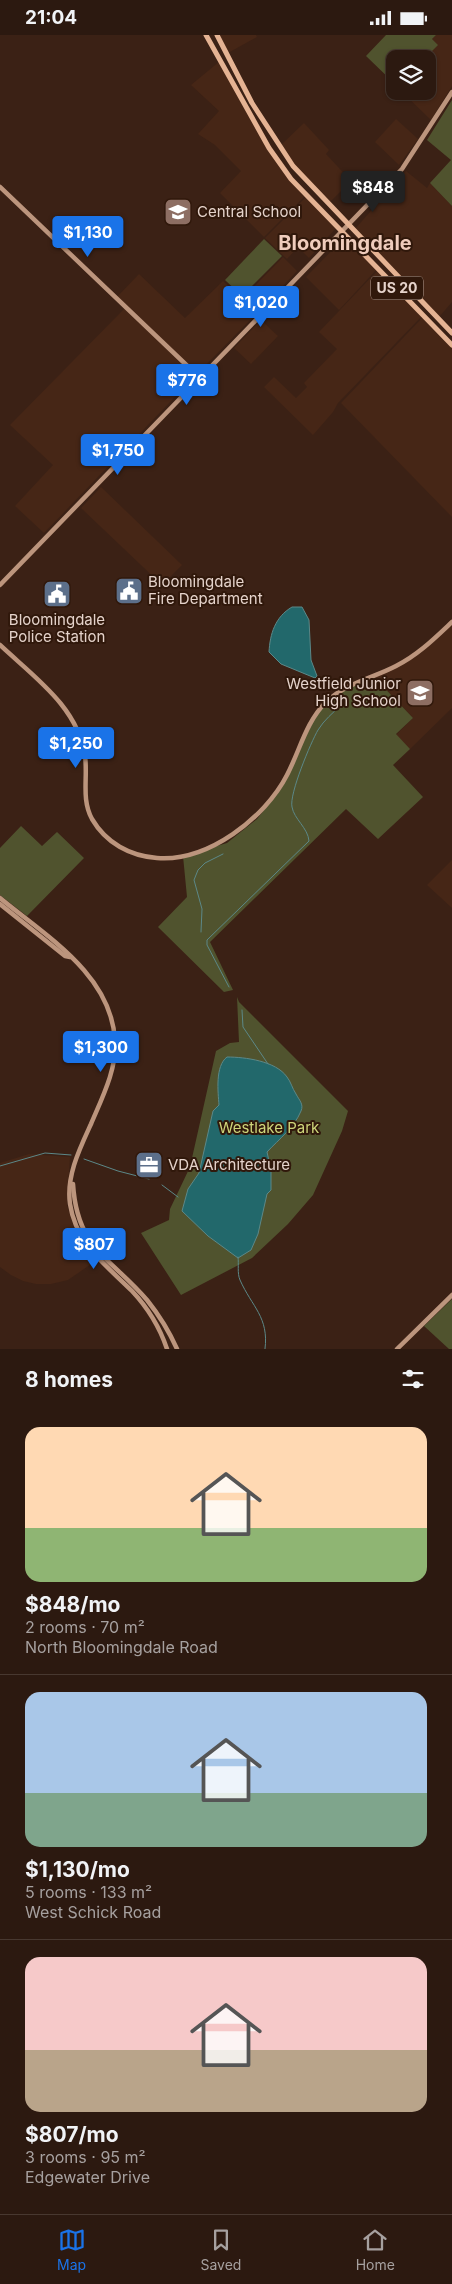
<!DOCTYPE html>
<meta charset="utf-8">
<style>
:root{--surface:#2c1910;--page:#38261e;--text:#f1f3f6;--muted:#a6a09f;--line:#483830;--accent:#1a73e8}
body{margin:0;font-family:Inter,sans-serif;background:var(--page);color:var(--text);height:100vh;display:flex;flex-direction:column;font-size:19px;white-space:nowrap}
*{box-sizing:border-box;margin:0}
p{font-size:16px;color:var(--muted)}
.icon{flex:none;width:28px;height:28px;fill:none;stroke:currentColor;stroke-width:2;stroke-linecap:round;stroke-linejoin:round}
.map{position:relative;height:1314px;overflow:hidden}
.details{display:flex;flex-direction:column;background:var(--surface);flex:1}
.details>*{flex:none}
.controls{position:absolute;left:386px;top:15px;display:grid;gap:10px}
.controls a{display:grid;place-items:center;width:50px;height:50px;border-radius:10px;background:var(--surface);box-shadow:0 1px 4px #0004,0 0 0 1px var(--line);font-size:25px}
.price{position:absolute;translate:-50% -42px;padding:0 11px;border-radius:5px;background:var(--accent);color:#fff;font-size:16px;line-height:32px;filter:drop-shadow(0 1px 2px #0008)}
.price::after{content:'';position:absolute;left:50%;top:30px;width:15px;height:11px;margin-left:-8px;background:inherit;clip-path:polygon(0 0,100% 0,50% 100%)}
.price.active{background:#222;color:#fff}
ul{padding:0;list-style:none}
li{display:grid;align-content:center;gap:10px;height:265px;padding:0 25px}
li+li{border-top:1px solid var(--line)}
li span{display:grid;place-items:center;height:155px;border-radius:15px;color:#555}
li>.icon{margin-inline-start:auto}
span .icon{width:90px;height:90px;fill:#fffc;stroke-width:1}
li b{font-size:21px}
h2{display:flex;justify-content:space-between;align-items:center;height:60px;padding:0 25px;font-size:21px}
.status{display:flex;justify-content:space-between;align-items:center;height:35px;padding:0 25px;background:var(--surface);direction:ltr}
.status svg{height:14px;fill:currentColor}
.dock{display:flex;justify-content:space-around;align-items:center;height:70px;border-top:1px solid var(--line);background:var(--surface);font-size:14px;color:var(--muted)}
.dock a{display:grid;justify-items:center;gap:2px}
.dock .active{color:var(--accent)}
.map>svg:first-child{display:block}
.built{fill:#462616}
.green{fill:#50532e}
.water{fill:#22686b;stroke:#5c8888}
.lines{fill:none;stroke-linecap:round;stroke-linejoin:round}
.stream{stroke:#5c8888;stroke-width:1}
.secondary{stroke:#bc957d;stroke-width:4.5}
.primary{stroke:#e5b393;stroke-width:5}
.labels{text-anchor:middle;stroke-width:4;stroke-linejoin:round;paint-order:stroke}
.shield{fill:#30180b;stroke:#af9b91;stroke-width:1}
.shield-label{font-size:14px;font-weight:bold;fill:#e5d3cb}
.poi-label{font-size:15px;fill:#e5d3cb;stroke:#30180b;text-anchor:start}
.park-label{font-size:15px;fill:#ced57a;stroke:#30180b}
.district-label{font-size:20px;font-weight:bold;fill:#efccbc;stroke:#30180b}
</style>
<div class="status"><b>21:04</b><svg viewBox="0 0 49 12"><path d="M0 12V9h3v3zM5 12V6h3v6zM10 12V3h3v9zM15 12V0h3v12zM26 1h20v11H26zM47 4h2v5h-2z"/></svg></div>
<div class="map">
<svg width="452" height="1314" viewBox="0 0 452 1314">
<rect width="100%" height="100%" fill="#3b2115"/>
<g class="built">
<polygon points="218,0 256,0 257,2 228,18"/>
<polygon points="436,0 452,0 452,51 431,85 401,56 428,56 428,24 424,24 437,10 432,4"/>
<polygon points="220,26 283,136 306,160 264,202 220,158 241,136 215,110 198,99 219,76 191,50"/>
<polygon points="396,84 418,104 399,130 375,107"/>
<polygon points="304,88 329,115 326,119 351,146 329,168 294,130 281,110"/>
<polygon points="406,136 427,153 430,148 452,171 452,267 439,282 355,194"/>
<polygon points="307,161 337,192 309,223 298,212 287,224 265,203"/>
<polygon points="346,201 378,233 339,275 306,242"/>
<polygon points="283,222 297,236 258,278 243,263"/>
<polygon points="379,234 422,281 338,368 333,377 313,400 264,352 274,342 296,363 307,352 304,348 337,314 319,297"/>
<polygon points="139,239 185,283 223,246 257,278 198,338 117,262"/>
<polygon points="125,273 196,340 44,498 15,471 53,430 10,390"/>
<polygon points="423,282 452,312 452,482 341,368"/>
<polygon points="261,285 278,301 251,329 234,313"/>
<polygon points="101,452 182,530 162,550 81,473"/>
<polygon points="452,588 452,673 410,714 396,700 413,683 374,642 394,633"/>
<polygon points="452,825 452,873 427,850"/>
<polygon points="29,1119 70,1122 67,1170 76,1199 94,1227 68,1245 51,1249 36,1249 23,1246 11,1240 0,1232 0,1128"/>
</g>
<g class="green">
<polygon points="386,0 436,0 432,4 438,10 424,24 395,24 395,49 366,21"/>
<polygon points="452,65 452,171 430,148 451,125 427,105"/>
<polygon points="264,204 282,221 242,261 225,245"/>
<polygon points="374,642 413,683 396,699 410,714 393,730 423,762 378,804 346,774 210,907 233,955 224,957 158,892 187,862 183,821 227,808 257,784 277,759 315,681 332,663 342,656"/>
<polygon points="21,791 42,811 57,797 84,823 27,881 0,860 0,813"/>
<polygon points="237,962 239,967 348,1076 342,1096 313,1160 288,1189 252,1223 181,1260 141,1198 169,1185 170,1174 190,1132 216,1016 230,1008 239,1007"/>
<polygon points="452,1264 452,1314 449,1314 424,1291"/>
</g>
<g class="water">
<path d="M292 572H302L309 585 311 625 317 641 315 643 281 629 269 617C270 599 275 582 292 572Z"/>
<path d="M227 1022C245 1022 276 1026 287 1042 291 1047 292 1053 296 1059 299 1065 304 1069 301 1076 294 1093 279 1104 267 1117L271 1135V1155L267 1159 258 1199 251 1215 238 1223 208 1201 182 1176 188 1154 199 1138 213 1076 219 1070C218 1057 215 1031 227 1022Z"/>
</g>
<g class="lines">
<g class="stream">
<polyline points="201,897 202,874 194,845 198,835 205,828 223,819"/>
<path d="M229 952 207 910V905L309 806C308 793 294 784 292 772 289 759 311 707 318 695 324 685 333 678 341 670"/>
<polyline points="242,975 243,992 268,1029"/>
<polyline points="84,1124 118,1136 149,1144"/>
<polyline points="0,1131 45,1118 71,1120"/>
<polyline points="162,1150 178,1162"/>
<path d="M238 1222C239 1229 237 1238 240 1245 252 1272 269 1282 265 1314"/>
</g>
<g class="secondary">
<polyline points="0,152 200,343"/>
<polyline points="0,550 402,134 452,57"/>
<path d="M0 610C34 642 78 672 85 721 88 742 81 764 92 784 106 808 130 821 157 823 208 827 265 783 287 740 300 715 306 687 326 667 346 648 373 643 396 631 418 620 435 603 452 587"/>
<path d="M0 863C46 901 112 940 115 1006 117 1034 102 1063 91 1089 80 1113 66 1141 70 1169 76 1209 105 1229 132 1256 148 1273 160 1293 167 1314"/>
<polyline points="0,869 65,921 70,922"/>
<path d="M73 1149C77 1214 110 1222 147 1265 159 1280 169 1296 177 1314"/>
<polyline points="397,1314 452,1260"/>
</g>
<g class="primary">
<polyline points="206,0 269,113 291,144 452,310"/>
<polyline points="217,0 252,68 293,131 452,298"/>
</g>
</g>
<defs>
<symbol id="school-square" viewBox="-11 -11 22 22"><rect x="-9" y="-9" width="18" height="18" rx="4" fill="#8d6e63" stroke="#30180b"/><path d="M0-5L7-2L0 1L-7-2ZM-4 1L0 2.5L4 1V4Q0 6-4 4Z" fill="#fff"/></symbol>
<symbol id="civic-square" viewBox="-11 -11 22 22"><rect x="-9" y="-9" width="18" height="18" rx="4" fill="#5c6f8a" stroke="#30180b"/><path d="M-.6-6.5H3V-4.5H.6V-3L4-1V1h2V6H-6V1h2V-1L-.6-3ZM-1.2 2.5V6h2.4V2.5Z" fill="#fff"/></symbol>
<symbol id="office-square" viewBox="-11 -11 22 22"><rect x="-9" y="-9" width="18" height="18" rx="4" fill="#5c6f8a" stroke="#30180b"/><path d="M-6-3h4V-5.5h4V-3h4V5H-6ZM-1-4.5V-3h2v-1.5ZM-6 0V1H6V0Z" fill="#fff"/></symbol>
</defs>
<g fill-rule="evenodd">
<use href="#school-square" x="162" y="161" width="32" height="32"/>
<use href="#civic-square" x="113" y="540" width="32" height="32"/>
<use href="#civic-square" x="41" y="543" width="32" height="32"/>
<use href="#school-square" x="404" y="642" width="32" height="32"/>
<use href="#office-square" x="133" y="1114" width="32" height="32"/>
</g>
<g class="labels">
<rect class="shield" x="371" y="241.5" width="52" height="23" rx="4"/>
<g class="shield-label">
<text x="397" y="258">US 20</text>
</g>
<g class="poi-label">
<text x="197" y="182">Central School</text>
<text x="148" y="552">Bloomingdale<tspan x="148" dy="17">Fire Department</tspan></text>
<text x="57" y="590" text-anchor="middle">Bloomingdale<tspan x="57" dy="17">Police Station</tspan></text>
<text x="401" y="654" text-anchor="end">Westfield Junior<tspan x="401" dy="17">High School</tspan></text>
<text x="168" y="1135">VDA Architecture</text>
</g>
<g class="park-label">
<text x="269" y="1098">Westlake Park</text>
</g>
<g class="district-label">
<text x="345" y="215">Bloomingdale</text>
</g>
</g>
</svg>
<div class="controls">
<a><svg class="icon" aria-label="layers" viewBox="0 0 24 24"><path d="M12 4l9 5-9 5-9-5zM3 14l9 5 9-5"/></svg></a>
</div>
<b class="price active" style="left:373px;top:178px">$848</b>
<b class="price" style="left:88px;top:223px">$1,130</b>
<b class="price" style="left:261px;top:293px">$1,020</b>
<b class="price" style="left:187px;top:371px">$776</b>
<b class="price" style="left:118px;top:441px">$1,750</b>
<b class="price" style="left:76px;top:734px">$1,250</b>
<b class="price" style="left:101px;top:1038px">$1,300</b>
<b class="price" style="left:94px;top:1235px">$807</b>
</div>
<section class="details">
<h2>8 homes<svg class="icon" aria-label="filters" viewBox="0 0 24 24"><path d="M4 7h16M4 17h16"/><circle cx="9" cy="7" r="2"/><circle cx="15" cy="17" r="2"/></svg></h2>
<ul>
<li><span style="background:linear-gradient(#ffd9b3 65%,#8fb573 0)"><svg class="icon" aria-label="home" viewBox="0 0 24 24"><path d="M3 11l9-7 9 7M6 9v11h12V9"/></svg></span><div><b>$848/mo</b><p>2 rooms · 70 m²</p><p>North Bloomingdale Road</p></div></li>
<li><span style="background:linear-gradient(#a9c7e8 65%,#7fa58c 0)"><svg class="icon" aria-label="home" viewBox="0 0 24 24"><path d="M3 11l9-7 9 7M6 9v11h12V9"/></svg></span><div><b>$1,130/mo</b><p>5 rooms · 133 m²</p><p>West Schick Road</p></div></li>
<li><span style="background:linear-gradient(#f6c9c9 60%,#b9a48a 0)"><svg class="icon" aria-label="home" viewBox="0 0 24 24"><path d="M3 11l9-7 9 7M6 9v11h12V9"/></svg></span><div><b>$807/mo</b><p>3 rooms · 95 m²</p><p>Edgewater Drive</p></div></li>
</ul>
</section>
<nav class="dock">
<a class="active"><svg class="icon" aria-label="map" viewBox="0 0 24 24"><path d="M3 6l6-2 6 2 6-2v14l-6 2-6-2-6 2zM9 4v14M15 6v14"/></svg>Map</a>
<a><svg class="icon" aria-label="saved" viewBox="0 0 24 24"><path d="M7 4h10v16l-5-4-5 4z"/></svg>Saved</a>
<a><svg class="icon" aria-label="home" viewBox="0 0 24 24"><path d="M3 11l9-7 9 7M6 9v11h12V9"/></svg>Home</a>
</nav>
